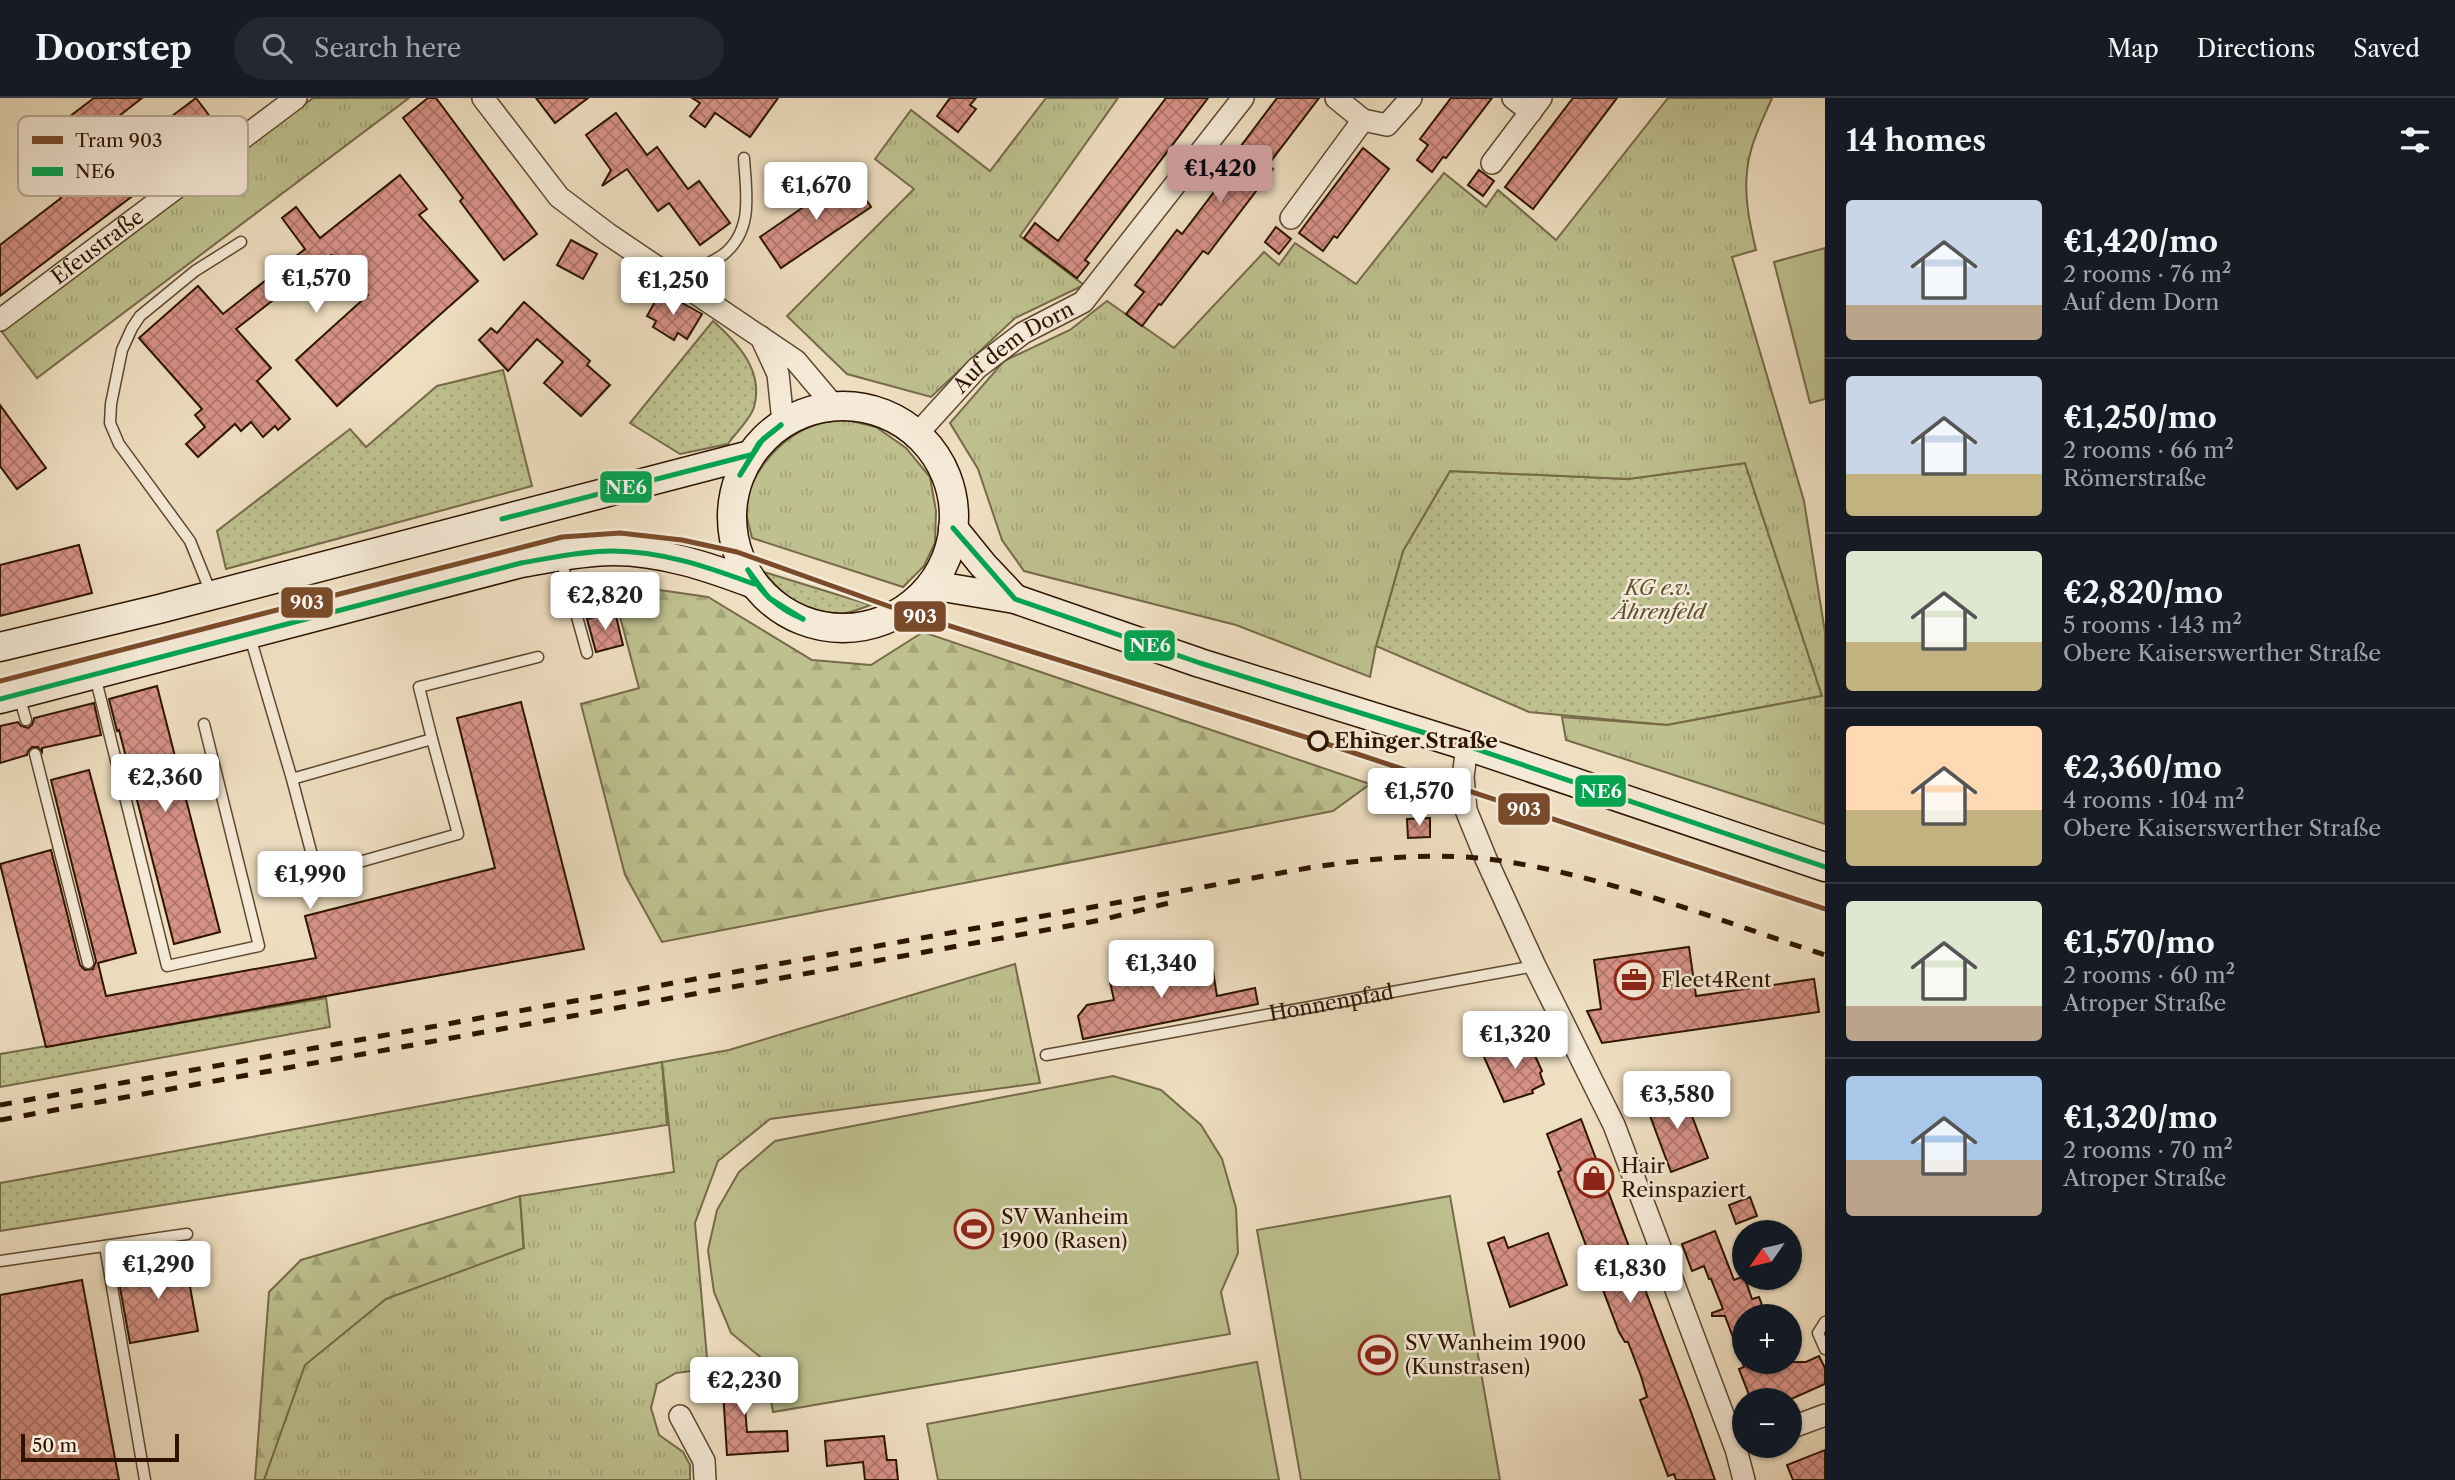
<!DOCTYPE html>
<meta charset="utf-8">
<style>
:root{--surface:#171b24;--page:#242831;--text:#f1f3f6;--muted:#9ea1a6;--line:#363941;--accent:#c59692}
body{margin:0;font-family:"Libre Caslon Text",serif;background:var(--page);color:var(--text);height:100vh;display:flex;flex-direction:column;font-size:26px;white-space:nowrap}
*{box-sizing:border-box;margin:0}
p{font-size:23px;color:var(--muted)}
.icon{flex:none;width:38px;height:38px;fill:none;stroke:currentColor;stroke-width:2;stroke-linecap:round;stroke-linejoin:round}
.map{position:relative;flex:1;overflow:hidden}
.drawer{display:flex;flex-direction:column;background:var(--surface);width:630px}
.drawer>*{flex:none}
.needle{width:46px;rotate:236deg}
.tools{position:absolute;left:1732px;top:1122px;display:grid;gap:14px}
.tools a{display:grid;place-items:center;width:70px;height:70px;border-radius:50%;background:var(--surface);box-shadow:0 2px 5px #0004;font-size:35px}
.scale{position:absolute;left:21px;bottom:18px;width:158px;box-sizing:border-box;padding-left:7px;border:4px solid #2e1400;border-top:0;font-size:19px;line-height:24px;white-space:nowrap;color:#2e1400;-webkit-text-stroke:5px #f5ead7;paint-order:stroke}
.price{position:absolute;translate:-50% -60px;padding:0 16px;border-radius:7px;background:#fff;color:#222;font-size:23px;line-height:46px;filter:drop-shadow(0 2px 4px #0008)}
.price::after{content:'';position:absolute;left:50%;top:42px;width:21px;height:16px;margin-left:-10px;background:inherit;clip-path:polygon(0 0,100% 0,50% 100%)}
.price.active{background:var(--accent);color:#111}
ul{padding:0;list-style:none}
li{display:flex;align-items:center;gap:21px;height:175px;padding:0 21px}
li+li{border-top:2px solid var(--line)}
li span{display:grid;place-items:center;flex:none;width:196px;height:140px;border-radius:7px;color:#555}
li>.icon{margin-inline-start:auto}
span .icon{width:84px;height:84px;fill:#fffc;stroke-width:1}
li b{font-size:30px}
h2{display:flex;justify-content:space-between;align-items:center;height:84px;padding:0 21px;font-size:30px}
header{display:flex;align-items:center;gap:42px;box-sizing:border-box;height:98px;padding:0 35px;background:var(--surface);border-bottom:2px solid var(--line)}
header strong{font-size:33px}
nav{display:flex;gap:38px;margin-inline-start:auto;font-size:24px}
.search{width:490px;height:63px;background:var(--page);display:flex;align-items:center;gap:18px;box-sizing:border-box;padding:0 24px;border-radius:38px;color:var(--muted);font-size:26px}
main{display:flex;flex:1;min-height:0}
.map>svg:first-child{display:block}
.grass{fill:url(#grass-dots);stroke:#766a48;stroke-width:2}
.forest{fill:url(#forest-firs);stroke:#766a48;stroke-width:2}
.park{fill:url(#park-tufts);stroke:#766a48;stroke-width:2}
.pitch{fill:#bec08f;stroke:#766a48;stroke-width:2}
.building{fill:url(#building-cross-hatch);stroke:#2e1400;stroke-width:2}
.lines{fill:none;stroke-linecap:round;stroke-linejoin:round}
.lane-casing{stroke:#5e4730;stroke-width:13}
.street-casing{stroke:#5e4730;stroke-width:24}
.secondary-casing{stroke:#2e1400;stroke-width:31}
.lane{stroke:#f5ead7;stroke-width:10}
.street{stroke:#f5ead7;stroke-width:21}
.secondary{stroke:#f5ead7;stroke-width:28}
.rail{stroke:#2e1400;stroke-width:5;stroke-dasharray:12 12;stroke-linecap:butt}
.bus-1-casing{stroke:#f5ead7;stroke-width:10}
.bus-1{stroke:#00a651;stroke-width:5}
.tram-1-casing{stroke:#f5ead7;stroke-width:10}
.tram-1{stroke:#7a4b2a;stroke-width:5}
.stop-dot{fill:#f5ead7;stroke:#2e1400;stroke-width:3.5}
.labels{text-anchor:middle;stroke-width:5;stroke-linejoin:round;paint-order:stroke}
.street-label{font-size:21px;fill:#2e1400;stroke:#f5ead7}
.park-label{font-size:21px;font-style:italic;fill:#605032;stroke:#f5ead7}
.stop-label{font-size:21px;font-weight:bold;fill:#2e1400;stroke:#f5ead7;text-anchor:start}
.poi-label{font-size:21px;fill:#2e1400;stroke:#f5ead7;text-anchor:start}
.key{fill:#f5ead7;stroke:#b9aa96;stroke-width:2}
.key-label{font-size:19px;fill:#2e1400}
.line-badge{stroke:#f5ead7;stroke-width:2.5}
.badge-label{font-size:19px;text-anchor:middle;font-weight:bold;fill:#fff}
</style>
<header>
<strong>Doorstep</strong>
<div class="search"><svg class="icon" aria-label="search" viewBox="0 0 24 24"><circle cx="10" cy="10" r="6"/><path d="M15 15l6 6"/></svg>Search here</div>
<nav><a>Map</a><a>Directions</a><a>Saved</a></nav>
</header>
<main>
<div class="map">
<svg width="1825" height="1382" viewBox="0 0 1825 1382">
<defs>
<pattern id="grass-dots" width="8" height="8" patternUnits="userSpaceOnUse" patternTransform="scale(1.75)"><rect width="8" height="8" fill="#bec08f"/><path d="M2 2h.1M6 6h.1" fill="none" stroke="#a4a47a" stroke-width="1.8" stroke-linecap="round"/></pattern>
<pattern id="forest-firs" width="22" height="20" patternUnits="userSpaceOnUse" patternTransform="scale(1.75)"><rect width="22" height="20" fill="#bec08f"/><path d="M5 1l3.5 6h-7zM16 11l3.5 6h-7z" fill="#a4a47a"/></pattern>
<pattern id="park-tufts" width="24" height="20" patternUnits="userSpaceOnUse" patternTransform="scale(1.75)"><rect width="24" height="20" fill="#bec08f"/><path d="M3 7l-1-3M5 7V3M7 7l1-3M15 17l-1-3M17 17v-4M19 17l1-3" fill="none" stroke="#a4a47a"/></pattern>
<pattern id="building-cross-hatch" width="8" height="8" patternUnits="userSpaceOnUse" patternTransform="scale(1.75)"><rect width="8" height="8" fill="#d79287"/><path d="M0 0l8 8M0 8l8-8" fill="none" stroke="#af766c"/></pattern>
</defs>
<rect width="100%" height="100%" fill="#efdfc1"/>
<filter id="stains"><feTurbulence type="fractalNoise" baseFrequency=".00286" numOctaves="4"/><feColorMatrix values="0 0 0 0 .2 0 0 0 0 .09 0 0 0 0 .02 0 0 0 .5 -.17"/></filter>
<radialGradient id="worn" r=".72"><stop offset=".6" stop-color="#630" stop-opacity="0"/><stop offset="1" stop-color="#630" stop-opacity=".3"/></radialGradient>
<g class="grass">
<path d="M713 223C738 245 764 273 754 309 751 321 735 335 728 346L680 356 630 325Z"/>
<polygon points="503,272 532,388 226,471 217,433 350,331 366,349 437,288"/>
<polygon points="1745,365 1822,598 1667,627 1529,614 1376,548 1403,453 1450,373 1628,381"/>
<path d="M764 474 871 507C861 510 849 516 839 516 805 514 784 499 764 474Z"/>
<polygon points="326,900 330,929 0,989 0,956"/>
<polygon points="662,964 667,1027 0,1133 0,1085"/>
</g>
<g class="forest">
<polygon points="611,485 708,499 812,562 871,567 923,534 1370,686 1333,713 662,844 625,777 581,606 639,590"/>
<polygon points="520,1098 539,1382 255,1382 269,1194 301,1162"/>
</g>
<g class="park">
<polygon points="313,0 409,0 37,280 2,234"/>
<polygon points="1046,0 1118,0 1020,138 1084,187 1015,220 931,299 847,276 787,218 914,91 875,61 911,12 990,73"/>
<path d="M1668 0H1772C1762 23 1749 48 1747 74 1744 100 1750 127 1756 152L1732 159 1804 403 1825 534V726L1566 642 1562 619 1667 627 1822 598 1745 365 1628 381 1450 373 1403 453 1376 548 1370 579 1236 527 1024 473 1002 442 978 371 950 325 1004 263 1070 232 1107 203 1174 250 1264 154 1279 167 1295 145 1356 186 1444 75 1486 109 1498 92 1556 142Z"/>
<path d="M847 322 876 329 906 350 930 379 936 413 935 445 924 468 903 489 752 440C750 430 745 417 746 407 751 373 782 338 815 327 824 323 837 323 847 322Z"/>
<polygon points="1015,866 1040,985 770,1021 718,1063 695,1125 708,1271 676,1275 657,1286 651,1310 659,1337 683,1354 690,1367 690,1382 264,1382 305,1267 386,1201 524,1150 520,1098 674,1074 662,964 729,952"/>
</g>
<g class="pitch">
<polygon points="1825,150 1825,301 1810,305 1774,164"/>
<polygon points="1113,978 1161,992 1201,1027 1222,1061 1236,1110 1238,1155 1221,1194 1230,1236 773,1314 764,1262 731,1235 714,1194 708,1152 717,1112 739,1074 775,1043"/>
<polygon points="1450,1098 1500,1382 1301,1382 1257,1132"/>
<polygon points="1257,1264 1279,1382 938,1382 927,1326"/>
</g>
<g class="building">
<polygon points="94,0 142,0 87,43 69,19"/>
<polygon points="196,0 220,32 0,198 0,147 61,100 53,89 98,56 107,67"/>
<polygon points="428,0 436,0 537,136 504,162 460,103 463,100 403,20"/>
<polygon points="536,0 588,0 555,25"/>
<polygon points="692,0 778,0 750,39 715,15 705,29 690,18 700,5"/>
<polygon points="950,0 976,0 970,7 976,11 958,34 937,18"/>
<polygon points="1166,0 1208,0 1085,162 1089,165 1077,180 1024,140 1035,125 1058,143"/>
<polygon points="1277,0 1319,0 1268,67 1273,71 1208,156 1203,153 1161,207 1159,206 1142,228 1126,216 1144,194 1135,187 1177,132 1182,136 1236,65 1245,52 1241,48"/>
<polygon points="1451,0 1492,0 1446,60 1443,59 1432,74 1417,62 1428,47 1420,41"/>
<polygon points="1573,0 1617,0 1533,111 1505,89"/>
<polygon points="616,15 647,57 657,49 688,91 699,83 730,125 700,147 669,105 658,113 627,71 602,88 611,72 586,37"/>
<polygon points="1363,50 1389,71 1337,140 1334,138 1323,153 1299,135"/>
<polygon points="1479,72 1494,83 1483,98 1468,87"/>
<polygon points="400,77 427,111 419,117 478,183 337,308 296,262 368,197 331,157 236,231 271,270 257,283 290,321 278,332 275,328 263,339 251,324 241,333 235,326 198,359 186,346 205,329 195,317 202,311 139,240 198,188 223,216 305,151 282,120 296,109 320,140"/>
<polygon points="850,77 871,109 781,170 760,139"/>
<polygon points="1276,129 1291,141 1279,156 1265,144"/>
<polygon points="571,142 597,156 583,181 557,167"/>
<polygon points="661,193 702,216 687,241 678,235 674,242 653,229 656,223 647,218"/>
<polygon points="524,204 590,263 587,267 610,287 581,318 544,285 563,264 537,241 508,273 479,242 491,230 497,235"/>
<polygon points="0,307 46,370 17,391 0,368"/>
<polygon points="79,447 92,495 0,518 0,467"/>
<polygon points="615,514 623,547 596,554 587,521"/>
<polygon points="157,588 220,834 174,846 119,632 117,633 109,601"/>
<polygon points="521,604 584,851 46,949 0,766 51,752 80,867 85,872 93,871 96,863 51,682 89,672 105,733 136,855 98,865 106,898 316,860 305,818 495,770 457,620"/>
<polygon points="94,605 101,637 42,650 42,654 38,649 32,649 28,653 27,657 0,665 0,628 18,624 21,628 28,630 32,627 34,620"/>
<polygon points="1430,720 1430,739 1408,740 1407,721"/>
<polygon points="1689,849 1696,898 1814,881 1819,914 1602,945 1587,913 1601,911 1594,862"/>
<polygon points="1211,861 1217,898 1255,890 1258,906 1083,941 1078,918 1087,907 1114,902 1110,884 1172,872 1171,869"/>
<polygon points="1524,940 1529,952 1532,951 1542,973 1540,975 1544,986 1532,992 1533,995 1504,1004 1484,959"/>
<polygon points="1682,992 1708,1060 1671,1074 1646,1007"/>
<polygon points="1581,1021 1691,1314 1715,1382 1676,1382 1674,1376 1668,1378 1640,1302 1647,1299 1641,1278 1628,1244 1625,1244 1619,1234 1558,1074 1561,1072 1547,1036"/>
<polygon points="1750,1099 1757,1118 1736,1126 1729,1107"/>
<polygon points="1715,1133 1734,1182 1744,1178 1752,1201 1759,1199 1766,1218 1745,1218 1745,1264 1806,1264 1819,1258 1825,1270 1825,1286 1789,1302 1751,1302 1739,1271 1744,1269 1725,1218 1712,1218 1712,1215 1723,1211 1711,1181 1709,1181 1704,1168 1692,1173 1682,1146"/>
<polygon points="1548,1135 1567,1187 1510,1209 1488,1145 1504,1139 1508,1150"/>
<polygon points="185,1161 198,1233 130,1245 117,1173"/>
<polygon points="82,1182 119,1382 0,1382 0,1197"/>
<polygon points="741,1260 747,1334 787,1333 788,1353 727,1357 721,1261"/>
<polygon points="884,1338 887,1362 896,1362 898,1382 865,1382 863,1364 827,1368 825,1343"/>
<polygon points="1825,1352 1825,1382 1793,1382 1787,1367"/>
</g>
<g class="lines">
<defs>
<g id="lane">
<path d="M675 180C690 173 711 166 724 156 754 131 746 95 744 60"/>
<polyline points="561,461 587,555"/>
<polyline points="211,495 190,443 119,346 110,325 111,306 122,252 132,230 140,218 195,173 241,144"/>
<polyline points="250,539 292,681 432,641 458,736 317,776 292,681"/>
<polyline points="95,578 167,868 259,848 204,626"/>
<polyline points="19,598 26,622"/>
<polyline points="432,641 419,589 538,559"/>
<polyline points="35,656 88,865"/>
<path id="s1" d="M1046 957 1535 868"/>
<polyline points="105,1148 145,1382"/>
<polyline points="0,1163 187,1136"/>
<polyline points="1825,1224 1818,1235 1825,1251"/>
</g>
<g id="street">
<polyline points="483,0 559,99 608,136 796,263 834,308"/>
<polyline points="1336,0 1363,22 1387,27 1411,0"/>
<polyline points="1513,0 1531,14"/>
<polyline points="1492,65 1541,0"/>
<polyline points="1291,120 1363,22"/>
<path id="s2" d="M0 222 296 0"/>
<polyline points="761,239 778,276 783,324"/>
<path id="s3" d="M917 336 977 270 1023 235 1083 204 1243 0"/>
<polyline points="1467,648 1463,679 1466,712 1486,761 1535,868 1614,1027 1736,1351 1744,1382"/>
<polyline points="680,1318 704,1363 705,1382"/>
<polyline points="1790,1330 1825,1317"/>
</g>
<g id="secondary">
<circle cx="843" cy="419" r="111"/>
<polyline points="953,430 983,467 1015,501"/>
<polyline points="931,487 1015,501 1200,565 1467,648 1825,769"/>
<polyline points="0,549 159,511 750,357"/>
<path d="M0 601 521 465C551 460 582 453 613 453 662 453 709 469 754 486"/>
</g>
</defs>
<use href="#lane" class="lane-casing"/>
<use href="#street" class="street-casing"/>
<use href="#secondary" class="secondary-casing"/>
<use href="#lane" class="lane"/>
<use href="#street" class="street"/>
<use href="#secondary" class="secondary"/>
<g class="rail">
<path d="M0 1007 1308 770C1367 761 1428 754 1488 761 1599 775 1718 822 1825 857"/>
<polyline points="0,1022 1101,822 1173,804"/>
</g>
<defs>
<g id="bus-1">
<polyline points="740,377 759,345 781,327"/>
<polyline points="740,377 763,341 781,327"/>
<polyline points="502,421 750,357"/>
<polyline points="953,430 1015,501 1200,565 1467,648 1825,769"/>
<polyline points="748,472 769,500 803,521"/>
<path d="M748 472C759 494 780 512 803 521"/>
<path d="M0 601 521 465C551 460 582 453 612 453 662 453 708 469 754 486"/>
</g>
</defs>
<use href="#bus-1" class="bus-1-casing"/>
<use href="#bus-1" class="bus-1"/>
<defs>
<polyline id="tram-1" points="0,583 562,439 620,435 682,442 737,454 902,513 1318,643 1825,811"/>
</defs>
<use href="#tram-1" class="tram-1-casing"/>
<use href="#tram-1" class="tram-1"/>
</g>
<defs>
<symbol id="office-ring" viewBox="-11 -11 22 22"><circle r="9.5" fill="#f5ead7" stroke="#8f2418" stroke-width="1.5"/><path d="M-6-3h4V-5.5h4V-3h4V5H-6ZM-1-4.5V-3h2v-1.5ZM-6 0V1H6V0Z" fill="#8f2418"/></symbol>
<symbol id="shop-ring" viewBox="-11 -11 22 22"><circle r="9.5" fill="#f5ead7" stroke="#8f2418" stroke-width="1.5"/><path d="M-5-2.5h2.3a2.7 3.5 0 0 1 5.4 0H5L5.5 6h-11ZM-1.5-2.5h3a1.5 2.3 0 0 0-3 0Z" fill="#8f2418"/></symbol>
<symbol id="stadium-ring" viewBox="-11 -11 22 22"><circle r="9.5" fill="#f5ead7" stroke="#8f2418" stroke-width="1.5"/><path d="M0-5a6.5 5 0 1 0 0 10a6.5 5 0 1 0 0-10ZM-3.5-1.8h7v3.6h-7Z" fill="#8f2418"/></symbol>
</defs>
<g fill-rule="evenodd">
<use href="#office-ring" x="1612" y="860" width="44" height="44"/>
<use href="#shop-ring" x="1572" y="1058" width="44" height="44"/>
<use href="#stadium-ring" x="952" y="1109" width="44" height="44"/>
<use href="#stadium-ring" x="1356" y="1235" width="44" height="44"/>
</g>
<circle class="stop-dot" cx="1318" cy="643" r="9"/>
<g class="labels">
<g class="street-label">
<text dy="7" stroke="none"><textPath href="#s2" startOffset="122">Efeustraße</textPath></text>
<text dy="7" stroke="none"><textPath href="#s3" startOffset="131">Auf dem Dorn</textPath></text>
<text dy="7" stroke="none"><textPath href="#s1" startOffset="290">Honnenpfad</textPath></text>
</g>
<g class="park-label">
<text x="1659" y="497">KG e.v.<tspan x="1659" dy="24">Ährenfeld</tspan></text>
</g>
<g class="stop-label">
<text x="1334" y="650">Ehinger Straße</text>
</g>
<g class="poi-label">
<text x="1661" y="889">Fleet4Rent</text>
<text x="1621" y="1075">Hair<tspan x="1621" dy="24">Reinspaziert</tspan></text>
<text x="1001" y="1126">SV Wanheim<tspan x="1001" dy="24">1900 (Rasen)</tspan></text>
<text x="1405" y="1252">SV Wanheim 1900<tspan x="1405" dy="24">(Kunstrasen)</tspan></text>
</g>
</g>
<rect x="18" y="18" width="230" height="80" rx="10" class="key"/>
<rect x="32" y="38" width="31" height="8" fill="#7a4b2a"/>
<rect x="32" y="69" width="31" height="9" fill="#00a651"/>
<g class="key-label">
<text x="75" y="49">Tram 903</text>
<text x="75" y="80">NE6</text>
</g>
<g class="line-badge">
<rect x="599" y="372" width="54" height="34" rx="7" fill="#00a651"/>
<rect x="280" y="488" width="54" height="33" rx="7" fill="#7a4b2a"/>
<rect x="893" y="502" width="54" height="33" rx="7" fill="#7a4b2a"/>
<rect x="1123" y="531" width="53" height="33" rx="7" fill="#00a651"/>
<rect x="1574" y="676" width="53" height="34" rx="7" fill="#00a651"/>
<rect x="1497" y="694" width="54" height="34" rx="7" fill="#7a4b2a"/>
</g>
<g class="badge-label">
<text x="626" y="396">NE6</text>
<text x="307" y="511">903</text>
<text x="920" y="525">903</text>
<text x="1150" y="554">NE6</text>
<text x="1601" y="700">NE6</text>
<text x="1524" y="718">903</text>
</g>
<rect width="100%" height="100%" filter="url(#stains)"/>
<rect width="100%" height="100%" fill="url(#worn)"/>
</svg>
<div class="tools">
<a><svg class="needle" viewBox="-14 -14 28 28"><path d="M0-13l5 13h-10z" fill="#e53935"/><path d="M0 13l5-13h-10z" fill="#9ea1a6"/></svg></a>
<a>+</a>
<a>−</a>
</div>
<div class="scale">50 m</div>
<b class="price active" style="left:1220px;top:107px">€1,420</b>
<b class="price" style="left:816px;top:124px">€1,670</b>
<b class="price" style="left:316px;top:217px">€1,570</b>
<b class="price" style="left:673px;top:219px">€1,250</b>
<b class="price" style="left:605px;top:534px">€2,820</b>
<b class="price" style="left:165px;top:716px">€2,360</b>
<b class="price" style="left:1419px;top:730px">€1,570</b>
<b class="price" style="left:310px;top:813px">€1,990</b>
<b class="price" style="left:1161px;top:902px">€1,340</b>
<b class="price" style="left:1515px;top:973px">€1,320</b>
<b class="price" style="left:1677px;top:1033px">€3,580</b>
<b class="price" style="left:158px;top:1203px">€1,290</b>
<b class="price" style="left:1630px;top:1207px">€1,830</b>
<b class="price" style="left:744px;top:1319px">€2,230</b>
</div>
<section class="drawer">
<h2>14 homes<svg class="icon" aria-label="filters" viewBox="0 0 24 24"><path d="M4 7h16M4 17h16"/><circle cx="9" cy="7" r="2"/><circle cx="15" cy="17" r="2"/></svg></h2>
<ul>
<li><span style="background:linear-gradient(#c9d6e8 75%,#b9a48a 0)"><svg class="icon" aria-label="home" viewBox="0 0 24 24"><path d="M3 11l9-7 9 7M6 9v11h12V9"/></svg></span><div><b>€1,420/mo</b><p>2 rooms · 76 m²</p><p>Auf dem Dorn</p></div></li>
<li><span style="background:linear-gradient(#c9d6e8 70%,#c2b280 0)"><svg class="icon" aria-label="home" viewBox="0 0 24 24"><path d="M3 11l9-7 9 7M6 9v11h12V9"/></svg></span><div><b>€1,250/mo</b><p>2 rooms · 66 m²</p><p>Römerstraße</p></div></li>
<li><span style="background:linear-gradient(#dfe7d0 65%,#c2b280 0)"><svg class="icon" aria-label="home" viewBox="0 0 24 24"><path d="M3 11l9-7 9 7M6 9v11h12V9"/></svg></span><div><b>€2,820/mo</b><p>5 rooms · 143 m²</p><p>Obere Kaiserswerther Straße</p></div></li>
<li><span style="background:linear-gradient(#ffd9b3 60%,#c2b280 0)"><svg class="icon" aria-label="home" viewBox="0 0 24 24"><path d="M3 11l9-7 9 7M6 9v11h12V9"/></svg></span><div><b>€2,360/mo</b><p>4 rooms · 104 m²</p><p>Obere Kaiserswerther Straße</p></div></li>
<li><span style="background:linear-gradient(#dfe7d0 75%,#b9a48a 0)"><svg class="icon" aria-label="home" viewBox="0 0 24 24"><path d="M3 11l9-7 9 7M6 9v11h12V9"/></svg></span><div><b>€1,570/mo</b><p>2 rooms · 60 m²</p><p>Atroper Straße</p></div></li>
<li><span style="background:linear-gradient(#a9c7e8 60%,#b9a48a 0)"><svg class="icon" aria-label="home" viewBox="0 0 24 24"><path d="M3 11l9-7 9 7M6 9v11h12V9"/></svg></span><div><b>€1,320/mo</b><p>2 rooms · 70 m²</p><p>Atroper Straße</p></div></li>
</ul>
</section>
</main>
